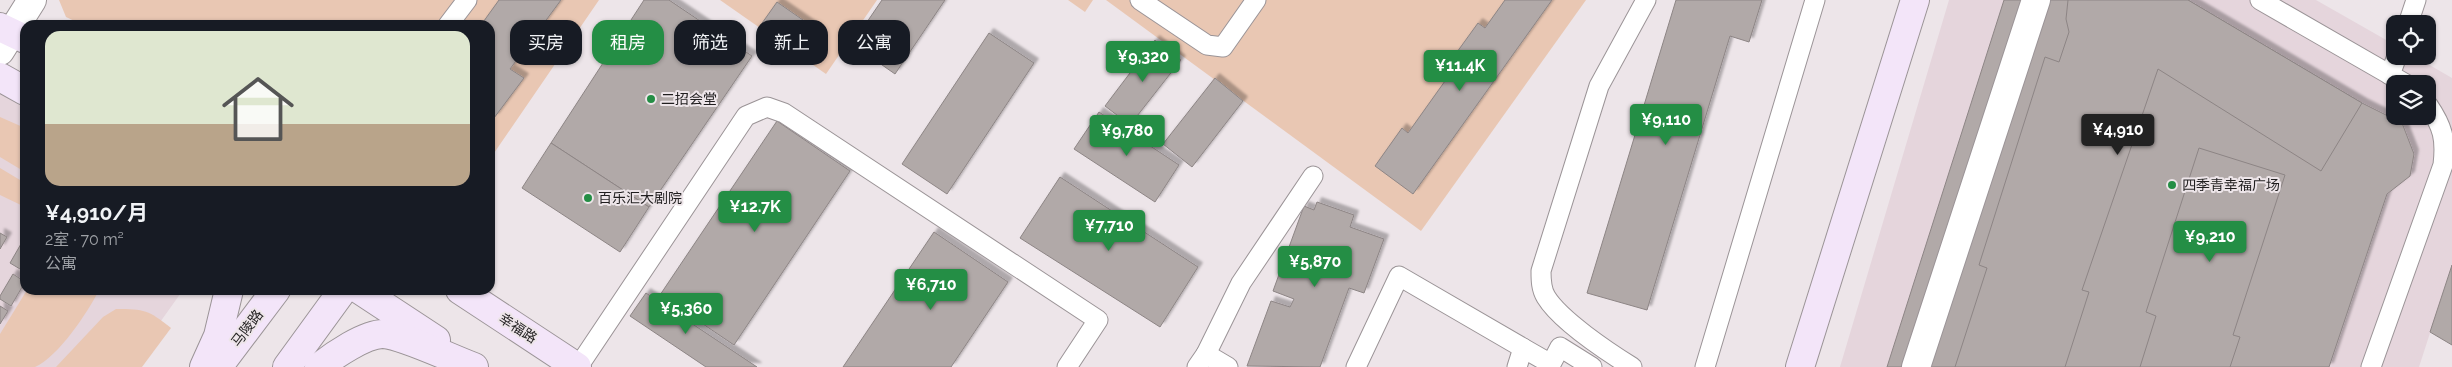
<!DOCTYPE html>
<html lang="zh">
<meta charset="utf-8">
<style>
:root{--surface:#171b24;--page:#20242c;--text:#f1f3f6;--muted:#9ea1a6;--line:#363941;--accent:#248e45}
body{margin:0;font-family:Raleway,"Noto Sans SC",sans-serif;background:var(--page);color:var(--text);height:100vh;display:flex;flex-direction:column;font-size:19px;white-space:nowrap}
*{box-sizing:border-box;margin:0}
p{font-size:16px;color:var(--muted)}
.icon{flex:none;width:28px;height:28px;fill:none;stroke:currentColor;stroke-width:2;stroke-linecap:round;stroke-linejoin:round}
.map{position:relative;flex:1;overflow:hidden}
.side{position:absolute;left:20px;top:20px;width:475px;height:275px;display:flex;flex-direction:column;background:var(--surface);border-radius:15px;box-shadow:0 1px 4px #0004}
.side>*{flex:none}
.banner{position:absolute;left:510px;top:20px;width:475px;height:45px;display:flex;gap:10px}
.tools{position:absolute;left:2386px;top:15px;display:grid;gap:10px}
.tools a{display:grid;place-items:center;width:50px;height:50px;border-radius:10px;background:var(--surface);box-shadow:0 1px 4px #0004;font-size:25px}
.price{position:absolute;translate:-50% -42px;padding:0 11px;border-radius:5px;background:var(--accent);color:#fff;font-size:16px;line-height:32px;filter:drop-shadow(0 1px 2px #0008)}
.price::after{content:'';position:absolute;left:50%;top:30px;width:15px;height:11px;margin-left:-8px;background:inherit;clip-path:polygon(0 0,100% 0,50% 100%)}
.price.on{background:#222;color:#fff}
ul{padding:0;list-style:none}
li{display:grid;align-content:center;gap:10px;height:265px;padding:0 25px}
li+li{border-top:1px solid var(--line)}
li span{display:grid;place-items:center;height:155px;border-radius:15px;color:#555}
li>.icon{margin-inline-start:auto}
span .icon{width:90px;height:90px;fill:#fffc;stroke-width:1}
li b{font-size:21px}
.tag{padding:0 18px;border-radius:15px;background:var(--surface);box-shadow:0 1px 4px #0004;font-size:18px;line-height:45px}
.tag.on{background:var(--accent);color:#fff}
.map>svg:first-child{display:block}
.built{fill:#e5d5dc;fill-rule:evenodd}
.green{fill:#e9c7b3}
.building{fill:#b1a9a8;stroke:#8d8585;filter:url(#shadow)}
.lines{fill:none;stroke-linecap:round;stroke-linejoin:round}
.lane-casing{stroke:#9b9497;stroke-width:21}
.street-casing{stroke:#9b9497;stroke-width:30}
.secondary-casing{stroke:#9b9497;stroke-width:30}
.lane{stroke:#fff;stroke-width:19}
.street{stroke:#fff;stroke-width:28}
.secondary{stroke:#f3e5f9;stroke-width:28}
.poi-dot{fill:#248e45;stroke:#ede5e9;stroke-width:2}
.labels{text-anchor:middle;stroke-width:4;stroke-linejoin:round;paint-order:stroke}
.poi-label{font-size:14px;fill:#201e1f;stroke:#ede5e9;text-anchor:start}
.street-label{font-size:14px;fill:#201e1f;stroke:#ede5e9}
</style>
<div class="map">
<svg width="2452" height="367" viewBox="0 0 2452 367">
<defs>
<filter id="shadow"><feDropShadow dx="4.5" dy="-4.5" stdDeviation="1" flood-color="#0004"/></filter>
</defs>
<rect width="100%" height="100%" fill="#ede5e9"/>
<g class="built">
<path d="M1949 0H2316L2395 45V56H2414L2452 78V265L2419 367H1840ZM2395 84H2428V116H2395Z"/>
<polygon points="0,93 25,104 25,290 183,290 128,367 0,367"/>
</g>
<g class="green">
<polygon points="59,0 599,0 490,159 490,25 83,25 66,17"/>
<polygon points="720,0 877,0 826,74"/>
<polygon points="1068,0 1093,0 1085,12"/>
<polygon points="1106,0 1586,0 1421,231"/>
<polygon points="0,117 25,128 25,172 0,157"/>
<polygon points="0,168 25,183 25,207 0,195"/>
<path d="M27 290H99C88 312 58 357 35 367 26 367 10 367 0 367V334Z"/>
<path d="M116 309C145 309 148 310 171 328L142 367H56L103 317Z"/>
</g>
<g class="building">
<polygon points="499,0 561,0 510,69 524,78 494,118 490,115 490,25 481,25"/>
<polygon points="644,0 669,0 752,56 649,207 551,143"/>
<polygon points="882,0 945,0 895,74 852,44"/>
<polygon points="1505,0 1552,0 1413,194 1375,166 1402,128 1408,133 1450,74 1444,70 1478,23 1485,28"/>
<polygon points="1676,0 1762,0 1749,42 1730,36 1647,310 1587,293"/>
<polygon points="2004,0 2188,0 2362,103 2402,123 2414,154 2410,176 2387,194 2329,367 1887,367"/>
<polygon points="2068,0 2188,0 2362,103 2321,171 2158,69 2082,290 2089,292 2065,367 1955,367 1987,268 1979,265 2045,57 2059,62 2069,32 2066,19"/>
<polygon points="777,2 816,29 799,54 760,26"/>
<polygon points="989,33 1034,63 947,194 902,164"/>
<polygon points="1155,40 1181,60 1130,125 1105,106"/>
<polygon points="1215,78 1243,101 1192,167 1163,144"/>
<polygon points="1099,112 1179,165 1155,202 1074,149"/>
<polygon points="777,121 850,171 734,345 660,295"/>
<polygon points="551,143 649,207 620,252 522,188"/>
<polygon points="2199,148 2285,175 2233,335 2240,337 2230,367 2140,367 2156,316 2146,312"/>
<polygon points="1060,177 1198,267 1160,327 1020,238"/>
<polygon points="1317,202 1354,215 1350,227 1384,239 1364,293 1349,288 1320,367 1247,366 1271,301 1290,307 1294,299 1273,291 1304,206 1314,210"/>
<polygon points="934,232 1008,282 951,367 843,367"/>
<polygon points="0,233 7,237 0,249"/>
<polygon points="25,237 25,272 10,263"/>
<polygon points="2452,265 2452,345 2430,332"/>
<polygon points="13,274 25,282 11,306 0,299 0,296"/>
<polygon points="646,293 757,367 706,367 630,316"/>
<polygon points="0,306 8,311 0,324"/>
</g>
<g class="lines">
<defs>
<g id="lane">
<polyline points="1140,0 1207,45 1223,47 1256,0"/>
<polyline points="2260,0 2406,84"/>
<polyline points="2408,24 2416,0"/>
<polyline points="448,25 467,0"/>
<polyline points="2390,75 2397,56"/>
<polyline points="1523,348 1551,364 1560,347 1592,367"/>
<polyline points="1206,354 1241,283 1313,176"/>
<polyline points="578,367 746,116 767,107 784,113 1098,320 1067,367"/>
<polyline points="1197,367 1206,354 1228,367"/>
<polyline points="1356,367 1399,276 1523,348 1517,367"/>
<path d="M1632 367C1608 352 1560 320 1546 297 1541 289 1541 280 1541 271L1599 86 1646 0"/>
<polyline points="1705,367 1815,0"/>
<path d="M2371 367 2443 165C2446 139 2443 127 2428 105"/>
</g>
<g id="street">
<polyline points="0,51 32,0"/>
<polyline points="1916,367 2036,0"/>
</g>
<g id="secondary">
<polyline points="0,27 25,39"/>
<polyline points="0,77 25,91"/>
<polyline points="360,290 436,340"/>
<polyline points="460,290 577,367"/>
<polyline points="204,367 218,336 229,290"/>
<polyline points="218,367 276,290"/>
<polyline points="287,367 343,290"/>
<path d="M319 367C333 356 366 333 384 334 405 336 452 359 474 367"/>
<polyline points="1800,367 1915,0"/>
</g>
</defs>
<use href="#lane" class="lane-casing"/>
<use href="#street" class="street-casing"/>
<use href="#secondary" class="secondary-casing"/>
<use href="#lane" class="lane"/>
<use href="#street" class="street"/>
<use href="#secondary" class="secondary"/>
</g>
<g class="poi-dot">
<circle cx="651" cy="99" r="5"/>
<circle cx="2172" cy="185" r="5"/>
<circle cx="588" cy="198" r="5"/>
</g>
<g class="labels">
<g class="poi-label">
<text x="661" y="104">二招会堂</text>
<text x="2182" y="190">四季青幸福广场</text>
<text x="598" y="203">百乐汇大剧院</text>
</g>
<g class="street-label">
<text transform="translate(247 328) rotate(-53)" y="5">马陵路</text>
<text transform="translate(518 328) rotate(33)" y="5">幸福路</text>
</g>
</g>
</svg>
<div class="tools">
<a><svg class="icon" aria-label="locate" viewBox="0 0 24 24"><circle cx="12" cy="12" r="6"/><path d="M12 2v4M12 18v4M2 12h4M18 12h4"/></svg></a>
<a><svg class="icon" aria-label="layers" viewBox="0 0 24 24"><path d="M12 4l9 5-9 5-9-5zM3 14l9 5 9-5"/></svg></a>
</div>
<b class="price" style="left:1143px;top:83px">¥9,320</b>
<b class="price" style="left:1460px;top:92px">¥11.4K</b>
<b class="price" style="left:1666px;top:146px">¥9,110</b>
<b class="price on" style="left:2118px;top:156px">¥4,910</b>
<b class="price" style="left:1127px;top:157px">¥9,780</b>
<b class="price" style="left:755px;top:233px">¥12.7K</b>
<b class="price" style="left:1109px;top:252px">¥7,710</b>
<b class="price" style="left:2210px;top:263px">¥9,210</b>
<b class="price" style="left:1315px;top:288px">¥5,870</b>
<b class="price" style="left:931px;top:311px">¥6,710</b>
<b class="price" style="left:686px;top:335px">¥5,360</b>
<div class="banner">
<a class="tag">买房</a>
<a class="tag on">租房</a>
<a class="tag">筛选</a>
<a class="tag">新上</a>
<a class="tag">公寓</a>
</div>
<section class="side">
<ul>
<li><span style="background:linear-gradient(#dfe7d0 60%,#b9a48a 0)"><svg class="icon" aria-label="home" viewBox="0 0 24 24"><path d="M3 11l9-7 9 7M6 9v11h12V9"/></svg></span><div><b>¥4,910/月</b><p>2室 · 70 m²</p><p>公寓</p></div></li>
</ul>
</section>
</div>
